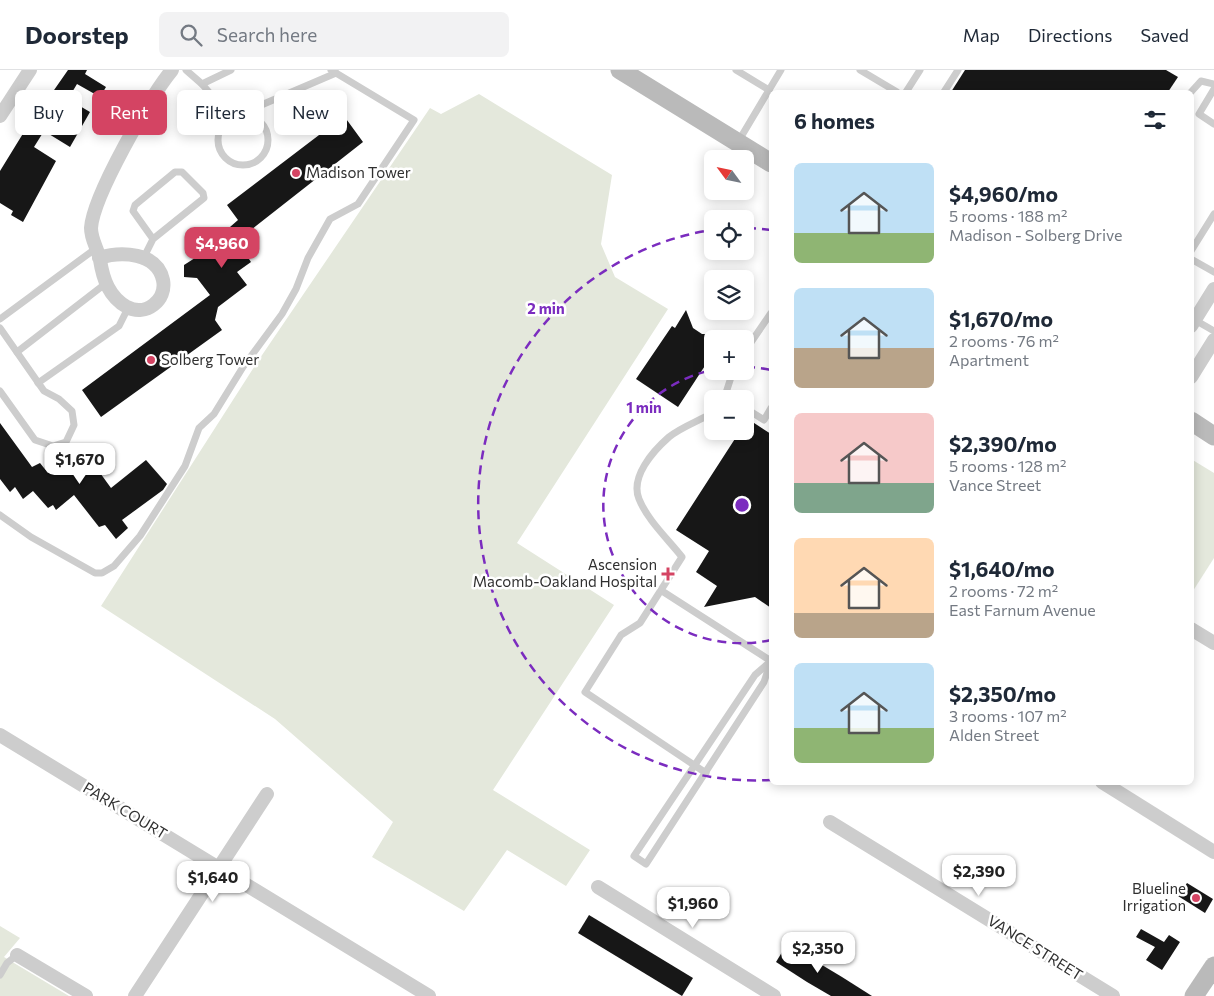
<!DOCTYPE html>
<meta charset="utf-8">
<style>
:root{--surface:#fff;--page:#f2f2f3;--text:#1f2937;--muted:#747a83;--line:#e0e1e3;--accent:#d44463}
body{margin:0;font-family:Commissioner,sans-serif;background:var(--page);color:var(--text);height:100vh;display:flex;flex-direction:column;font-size:19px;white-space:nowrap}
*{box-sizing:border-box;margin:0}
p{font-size:16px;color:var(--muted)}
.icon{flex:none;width:28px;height:28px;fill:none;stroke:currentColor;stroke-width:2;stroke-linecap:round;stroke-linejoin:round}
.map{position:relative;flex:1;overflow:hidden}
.side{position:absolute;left:769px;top:20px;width:425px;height:695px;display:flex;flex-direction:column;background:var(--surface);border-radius:8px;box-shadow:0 2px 12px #0003}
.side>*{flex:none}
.guide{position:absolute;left:15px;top:20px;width:475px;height:45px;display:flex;gap:10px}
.needle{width:32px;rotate:303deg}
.fabs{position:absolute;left:704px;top:80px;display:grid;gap:10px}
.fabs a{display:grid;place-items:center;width:50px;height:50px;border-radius:8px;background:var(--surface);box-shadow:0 2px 12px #0003;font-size:25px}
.price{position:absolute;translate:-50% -42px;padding:0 11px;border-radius:10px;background:#fff;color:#222;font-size:16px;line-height:32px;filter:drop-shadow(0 1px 2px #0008)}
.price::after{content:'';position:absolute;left:50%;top:30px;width:15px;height:11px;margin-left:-8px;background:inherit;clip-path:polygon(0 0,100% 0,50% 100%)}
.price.selected{background:var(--accent);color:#fff}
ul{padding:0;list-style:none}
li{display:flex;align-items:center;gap:15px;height:125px;padding:0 25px}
li span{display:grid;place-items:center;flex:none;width:140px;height:100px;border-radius:8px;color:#555}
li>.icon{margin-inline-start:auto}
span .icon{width:60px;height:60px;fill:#fffc;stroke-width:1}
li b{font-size:21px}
h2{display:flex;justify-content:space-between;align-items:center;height:60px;padding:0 25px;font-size:21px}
.pill{padding:0 18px;border-radius:8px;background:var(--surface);box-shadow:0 2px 12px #0003;font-size:18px;line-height:45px}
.pill.selected{background:var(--accent);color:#fff}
header{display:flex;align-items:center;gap:30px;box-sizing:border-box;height:70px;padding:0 25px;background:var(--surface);border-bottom:1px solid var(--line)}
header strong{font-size:24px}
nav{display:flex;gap:28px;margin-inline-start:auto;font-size:18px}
.search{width:350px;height:45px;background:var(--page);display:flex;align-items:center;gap:12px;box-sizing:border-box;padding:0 18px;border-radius:8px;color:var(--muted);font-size:19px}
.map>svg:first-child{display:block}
.green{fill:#e4e8dc}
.building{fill:#171717}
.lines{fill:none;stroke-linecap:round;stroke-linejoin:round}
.lane{stroke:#cdcdcd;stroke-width:7}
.street{stroke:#cdcdcd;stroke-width:14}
.secondary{stroke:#bababa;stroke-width:19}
.ring{fill:none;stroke:#7b2cbf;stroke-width:2.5;stroke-dasharray:9 6}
.poi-dot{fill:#d44463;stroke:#fff;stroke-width:2}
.labels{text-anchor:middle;stroke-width:5;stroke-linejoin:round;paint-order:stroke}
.poi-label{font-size:15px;fill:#303030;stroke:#fff;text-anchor:start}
.street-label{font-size:15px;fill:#303030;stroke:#fff}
.centre{fill:#7b2cbf;stroke:#fff;stroke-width:2.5}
.ring-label{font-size:15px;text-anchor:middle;font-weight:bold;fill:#7b2cbf;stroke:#fff;stroke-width:5;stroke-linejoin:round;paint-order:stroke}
</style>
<header>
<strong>Doorstep</strong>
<div class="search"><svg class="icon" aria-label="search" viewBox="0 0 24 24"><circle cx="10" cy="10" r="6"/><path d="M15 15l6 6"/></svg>Search here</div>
<nav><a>Map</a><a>Directions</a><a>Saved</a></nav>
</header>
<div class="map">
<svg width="1214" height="926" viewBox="0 0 1214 926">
<rect width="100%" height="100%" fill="#fff"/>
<g class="green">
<polygon points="479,24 612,105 601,174 615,207 668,239 517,473 614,535 493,720 590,780 566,816 507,780 464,841 372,787 393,752 275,649 101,536 258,291 430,38 441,44"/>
<polygon points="1191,389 1214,403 1214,488 1191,524"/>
<polygon points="0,856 20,868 4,887 69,926 0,926"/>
</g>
<g class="building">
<polygon points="68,0 87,0 85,4 106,17 100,27 77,14 68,29 90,42 70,77 44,61 34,77 56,91 23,152 11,145 13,141 0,133 0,101 43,31 45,33"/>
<polygon points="965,0 1166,0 1178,7 1168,22 951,22"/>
<polygon points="344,46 363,72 247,163 240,176 251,192 237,202 247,215 218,237 215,250 222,260 101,347 82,320 210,225 197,208 184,207 184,195 234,163 230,157 238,150 227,135"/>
<polygon points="686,240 693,258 702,264 712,264 712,285 678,337 636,309 672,256 675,258"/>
<polygon points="748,349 771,364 771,538 755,527 704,537 717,516 696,502 709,481 676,460 740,361 745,361 745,354"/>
<polygon points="0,353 32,397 40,393 48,403 82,378 111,418 146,390 167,414 163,420 122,450 128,458 116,469 105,455 99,457 74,425 56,440 53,435 48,438 33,421 23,429 15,417 10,422 0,409"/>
<polygon points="1187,813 1213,829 1205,843 1178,826"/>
<polygon points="589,845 693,908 682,926 578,863"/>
<polygon points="1141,859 1164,872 1169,865 1180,872 1162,900 1146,890 1155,877 1136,867"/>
<polygon points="787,874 842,907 872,926 831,926 807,912 776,892"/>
</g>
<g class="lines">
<g class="lane">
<polyline points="186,0 202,14 231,0"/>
<polyline points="736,0 769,20 781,0"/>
<polyline points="860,0 897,22"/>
<polyline points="202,14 231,48 336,3"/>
<polyline points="1214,19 1199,44 1214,54"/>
<polyline points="906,22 920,0"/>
<polyline points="944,22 958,0"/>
<polyline points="1191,22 1201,11 1214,14"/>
<circle cx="243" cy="70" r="25"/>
<polyline points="738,72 769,20"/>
<polyline points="1191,181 1214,144"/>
<polyline points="144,187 153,169 133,141 135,135 175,102 182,102 203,123 204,128 153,169"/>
<polyline points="1191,189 1214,202"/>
<polyline points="0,249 95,179"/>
<polyline points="1195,250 1214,261"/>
<polyline points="0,258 44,321 59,329 72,341 74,355 66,372 53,376 35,370 0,321"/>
<polyline points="745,281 771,243"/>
<polyline points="17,282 105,214"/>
<polyline points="38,313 119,256 128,238"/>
<polyline points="724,329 733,301"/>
<polyline points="745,338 764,350 771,338"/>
<polyline points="0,445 31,467 95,503 102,503 114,496 140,466 185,396 199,358 214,344 243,297 282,244 296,219 308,188 330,149 358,134 414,50 331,0"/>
<polyline points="662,521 771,591"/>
<polyline points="771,591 764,612 646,794 634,786 755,605 771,591"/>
<path d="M706 703 585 622 621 565 640 553 682 487C668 469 648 451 639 429 630 407 653 381 669 367 681 357 699 351 712 343"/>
<polyline points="0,905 7,893 17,885"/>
</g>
<g class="street">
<polyline points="0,46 30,0"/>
<path d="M99 188C121 181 157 182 163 210 167 230 146 247 127 237 109 227 103 209 100 190 98 179 91 170 91 158 93 126 150 27 172 0"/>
<polyline points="1191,256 1214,219"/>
<polyline points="1191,307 1214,270"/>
<polyline points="1191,559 1214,573"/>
<polyline points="0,665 429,926"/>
<polyline points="1102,712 1214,782"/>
<polyline points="830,752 1113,926"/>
<polyline points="598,817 774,926"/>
<polyline points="17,885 86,926"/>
<polyline points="135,926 267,724"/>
</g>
<g class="secondary">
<polyline points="620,0 771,93"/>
<polyline points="1191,351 1214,366"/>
<polyline points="1194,926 1214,896"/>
</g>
</g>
<g class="ring">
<path d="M771 570A138 138 0 0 1 712 300M746 297A138 138 0 0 1 771 300"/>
<path d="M771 710A277 277 0 0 1 711 160M747 158A277 277 0 0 1 771 160"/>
</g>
<g class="poi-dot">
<circle cx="296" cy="103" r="5"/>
<circle cx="151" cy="290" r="5"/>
<path d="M665.5 496.5h5v5h5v5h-5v5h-5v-5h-5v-5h5z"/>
<circle cx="1196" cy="828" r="5"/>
</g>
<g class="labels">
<g class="poi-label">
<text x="306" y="108">Madison Tower</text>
<text x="161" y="295">Solberg Tower</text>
<text x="657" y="500" text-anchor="end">Ascension<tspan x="657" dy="17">Macomb-Oakland Hospital</tspan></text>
<text x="1186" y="824" text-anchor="end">Blueline<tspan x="1186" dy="17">Irrigation</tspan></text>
</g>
<g class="street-label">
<text transform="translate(125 741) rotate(31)" y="5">PARK COURT</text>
<text transform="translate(1035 878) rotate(32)" y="5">VANCE STREET</text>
</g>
</g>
<circle cx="742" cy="435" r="8" class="centre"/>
<g class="ring-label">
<text x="546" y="244">2 min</text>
<text x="644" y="343">1 min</text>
</g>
</svg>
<div class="fabs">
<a><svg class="needle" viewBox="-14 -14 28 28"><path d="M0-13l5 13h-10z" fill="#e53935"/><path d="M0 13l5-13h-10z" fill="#747a83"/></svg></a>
<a><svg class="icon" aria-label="locate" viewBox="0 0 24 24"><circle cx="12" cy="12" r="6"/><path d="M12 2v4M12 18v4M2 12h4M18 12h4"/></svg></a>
<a><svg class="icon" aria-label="layers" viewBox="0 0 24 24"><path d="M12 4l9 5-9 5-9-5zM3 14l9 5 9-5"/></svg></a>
<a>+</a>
<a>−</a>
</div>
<b class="price selected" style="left:222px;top:199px">$4,960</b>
<b class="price" style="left:80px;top:415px">$1,670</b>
<b class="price" style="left:979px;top:827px">$2,390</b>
<b class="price" style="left:213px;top:833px">$1,640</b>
<b class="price" style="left:693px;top:859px">$1,960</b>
<b class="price" style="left:818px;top:904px">$2,350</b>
<div class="guide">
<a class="pill">Buy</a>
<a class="pill selected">Rent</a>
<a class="pill">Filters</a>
<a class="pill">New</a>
</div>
<section class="side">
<h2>6 homes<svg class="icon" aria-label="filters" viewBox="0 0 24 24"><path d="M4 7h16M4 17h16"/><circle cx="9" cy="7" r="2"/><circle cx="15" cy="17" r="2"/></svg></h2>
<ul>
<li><span style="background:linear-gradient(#bfe0f5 70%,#8fb573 0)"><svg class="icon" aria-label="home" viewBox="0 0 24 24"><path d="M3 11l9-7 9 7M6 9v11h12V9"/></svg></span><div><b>$4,960/mo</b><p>5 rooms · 188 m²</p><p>Madison - Solberg Drive</p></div></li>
<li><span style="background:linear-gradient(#bfe0f5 60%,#b9a48a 0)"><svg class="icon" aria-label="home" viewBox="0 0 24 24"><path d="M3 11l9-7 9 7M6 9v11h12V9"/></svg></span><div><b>$1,670/mo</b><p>2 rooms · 76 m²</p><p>Apartment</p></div></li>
<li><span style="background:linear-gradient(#f6c9c9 70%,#7fa58c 0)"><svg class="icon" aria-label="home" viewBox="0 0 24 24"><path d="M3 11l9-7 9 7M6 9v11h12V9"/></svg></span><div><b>$2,390/mo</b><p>5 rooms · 128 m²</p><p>Vance Street</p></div></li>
<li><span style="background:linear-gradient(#ffd9b3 75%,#b9a48a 0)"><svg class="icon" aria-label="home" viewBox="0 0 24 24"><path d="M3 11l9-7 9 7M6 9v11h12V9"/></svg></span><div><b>$1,640/mo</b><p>2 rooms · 72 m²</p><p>East Farnum Avenue</p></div></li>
<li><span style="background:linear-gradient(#bfe0f5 65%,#8fb573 0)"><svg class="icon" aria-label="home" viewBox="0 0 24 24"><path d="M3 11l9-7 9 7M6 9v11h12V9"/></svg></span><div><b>$2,350/mo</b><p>3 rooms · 107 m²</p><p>Alden Street</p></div></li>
</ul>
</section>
</div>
